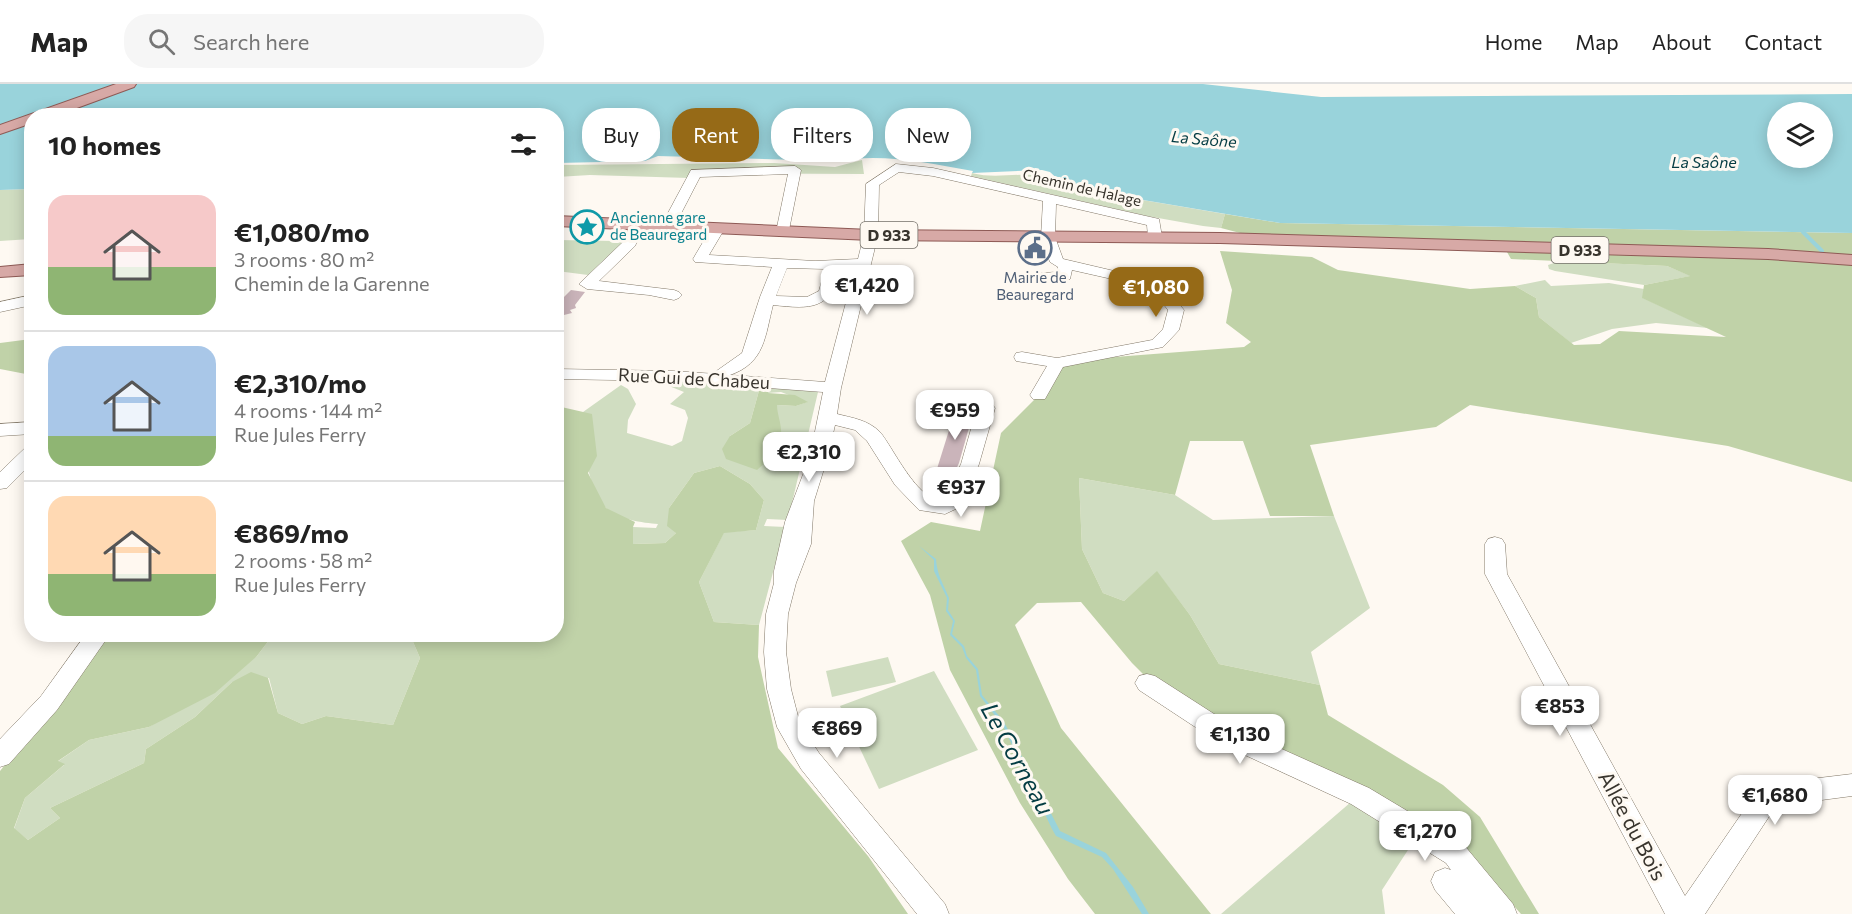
<!DOCTYPE html>
<meta charset="utf-8">
<style>
:root{--surface:#fff;--page:#f6f6f6;--text:#222;--muted:#767676;--line:#e0e0e0;--accent:#966a17}
body{margin:0;font-family:Commissioner,sans-serif;background:var(--page);color:var(--text);height:100vh;display:flex;flex-direction:column;font-size:22px;white-space:nowrap}
*{box-sizing:border-box;margin:0}
p{font-size:20px;color:var(--muted)}
.icon{flex:none;width:33px;height:33px;fill:none;stroke:currentColor;stroke-width:2;stroke-linecap:round;stroke-linejoin:round}
.map{position:relative;flex:1;overflow:hidden}
.side{position:absolute;left:24px;top:24px;width:540px;height:534px;display:flex;flex-direction:column;background:var(--surface);border-radius:24px;box-shadow:0 3px 15px #0003}
.side>*{flex:none}
.hud{position:absolute;left:582px;top:24px;width:570px;height:54px;display:flex;gap:12px}
.buttons{position:absolute;left:1767px;top:18px;display:grid;gap:12px}
.buttons a{display:grid;place-items:center;width:66px;height:66px;border-radius:50%;background:var(--surface);box-shadow:0 3px 15px #0003;font-size:30px}
.price{position:absolute;translate:-50% -51px;padding:0 14px;border-radius:12px;background:#fff;color:#222;font-size:20px;line-height:39px;filter:drop-shadow(0 2px 3px #0008)}
.price::after{content:'';position:absolute;left:50%;top:36px;width:18px;height:14px;margin-left:-9px;background:inherit;clip-path:polygon(0 0,100% 0,50% 100%)}
.price.on{background:var(--accent);color:#fff}
ul{padding:0;list-style:none}
li{display:flex;align-items:center;gap:18px;height:150px;padding:0 24px}
li+li{border-top:2px solid var(--line)}
li span{display:grid;place-items:center;flex:none;width:168px;height:120px;border-radius:18px;color:#555}
li>.icon{margin-inline-start:auto}
span .icon{width:72px;height:72px;fill:#fffc;stroke-width:1}
li b{font-size:26px}
h2{display:flex;justify-content:space-between;align-items:center;height:72px;padding:0 24px;font-size:26px}
.chip{padding:0 21px;border-radius:24px;background:var(--surface);box-shadow:0 3px 15px #0003;font-size:21px;line-height:54px}
.chip.on{background:var(--accent);color:#fff}
header{display:flex;align-items:center;gap:36px;box-sizing:border-box;height:84px;padding:0 30px;background:var(--surface);border-bottom:2px solid var(--line)}
header strong{font-size:28px}
nav{display:flex;gap:33px;margin-inline-start:auto;font-size:21px}
.search{width:420px;height:54px;background:var(--page);display:flex;align-items:center;gap:15px;box-sizing:border-box;padding:0 21px;border-radius:24px;color:var(--muted);font-size:22px}
.map>svg:first-child{display:block}
.green{fill:#d0ddc1}
.forest{fill:#c0d2a8}
.water{fill:#99d3db;fill-rule:evenodd}
.lines{fill:none;stroke-linecap:round;stroke-linejoin:round}
.stream{stroke:#99d3db;stroke-width:4}
.building{fill:#cab4ba}
.minor-casing{stroke:#827868;stroke-width:1}
.major-casing{stroke:#8e5a55;stroke-width:2}
.minor{fill:#fff;fill-rule:evenodd}
.major{fill:#d7a9a6;fill-rule:evenodd}
.labels{text-anchor:middle;stroke-width:6;stroke-linejoin:round;paint-order:stroke}
.far-street-label{font-size:15px;fill:#38342d;stroke:#fef9f2}
.far-culture-label{font-size:15px;fill:#0d838f;stroke:#fef9f2;text-anchor:start}
.far-service-label{font-size:15px;fill:#4e5e75;stroke:#fef9f2}
.far-water-label{font-size:16px;font-style:italic;fill:#043c43;stroke:#fef9f2}
.shield{fill:#fef9f2;stroke:#736f68;stroke-width:1.5}
.shield-label{font-size:16px;font-weight:bold;fill:#38342d}
.street-label{font-size:18px;fill:#38342d;stroke:#fef9f2}
.near-street-label{font-size:21px;fill:#38342d;stroke:#fef9f2}
.near-water-label{font-size:24px;font-style:italic;fill:#043c43;stroke:#fef9f2}
</style>
<header>
<strong>Map</strong>
<div class="search"><svg class="icon" aria-label="search" viewBox="0 0 24 24"><circle cx="10" cy="10" r="6"/><path d="M15 15l6 6"/></svg>Search here</div>
<nav><a>Home</a><a>Map</a><a>About</a><a>Contact</a></nav>
</header>
<div class="map">
<svg width="1852" height="830" viewBox="0 0 1852 830">
<rect width="100%" height="100%" fill="#fef9f2"/>
<g class="green">
<polygon points="862,76 864,90 696,89 689,94 590,91 557,93 557,81 774,79 835,83"/>
<path d="M972 89C1004 98 1039 80 1066 103L1225 130 1221 144 1203 142 1147 132 971 92Z"/>
<polygon points="31,105 31,155 0,157 0,106"/>
<polygon points="557,156 616,157 623,158 588,191 557,187"/>
<polygon points="1560,177 1667,182 1691,192 1644,201 1555,187 1549,185 1548,181"/>
<polygon points="1545,196 1551,202 1609,199 1644,205 1643,214 1708,244 1656,239 1612,245 1571,259 1539,233 1536,214 1515,202"/>
<path d="M662 296 760 303 750 339 730 352 781 349 777 333V321L796 322 807 318 781 308 767 309 770 303 818 308 788 436 767 435 764 442 785 443 759 541 714 538 699 498 724 448 756 446 764 416 750 400 720 382 694 389 669 424 676 449 665 459 633 460V443L656 444 658 440C643 439 615 435 605 423 584 397 585 359 583 328L621 301 628 305 636 320 628 336 627 349 672 362 682 357 688 334 685 326 670 320 684 308 659 298Z"/>
<polygon points="1079,394 1175,411 1213,436 1334,432 1370,524 1311,568 1320,601 1219,580 1190,531 1157,488 1124,517 1103,509 1082,465"/>
<polygon points="273,551 410,551 420,574 393,641 326,632 302,640 278,629 269,594 232,598 195,633 146,665 144,679 50,724 60,734 28,756 14,745 25,714 64,681 57,678 89,656 149,643 257,572"/>
<polygon points="888,573 896,598 832,613 826,587"/>
<polygon points="934,587 978,666 879,705 840,622"/>
<polygon points="1351,718 1419,749 1382,806 1385,830 1221,830"/>
</g>
<g class="forest">
<polygon points="1225,130 1280,139 1852,149 1852,398 1728,362 1470,321 1436,343 1310,361 1334,432 1270,432 1243,357 1190,357 1175,411 1079,394 1082,465 1103,509 1124,517 1157,487 1190,531 1219,580 1320,601 1328,631 1443,701 1480,733 1539,830 1521,830 1466,768 1170,617 1132,579 1081,518 1037,519 1015,541 1061,644 1211,830 1095,830 1068,795 1020,719 950,586 930,511 901,457 931,438 980,447 1001,349 1039,311 1062,279 1102,274 1244,263 1251,258 1226,239 1232,206 1220,167 1312,173 1338,186 1470,205 1515,202 1536,214 1539,233 1574,261 1600,260 1619,247 1726,253 1642,214 1644,201 1690,192 1667,182 1511,175 1507,168 1496,159 1244,150 1221,144"/>
<polygon points="31,255 31,291 0,285 0,259"/>
<path d="M760 303H770L768 309 795 311 808 318 796 322 777 321C777 330 782 341 781 350 779 366 769 376 757 386L726 375 722 365 730 352 750 339Z"/>
<polygon points="557,322 592,330 597,372 588,389 606,424 635,438 633,443 633,460 665,459 676,449 667,442 669,424 694,389 720,382 750,400 764,416 756,446 724,449 699,498 714,538 759,541 758,573 778,664 868,772 908,830 0,830 0,687 110,551 273,551 257,572 215,609 149,643 89,656 58,677 65,680 25,714 14,744 28,756 60,734 50,724 144,679 146,665 195,633 232,598 251,588 268,594 278,629 302,640 326,632 393,641 420,574 410,551 556,550"/>
</g>
<g class="water">
<path d="M0 0H1203L1321 13 1852 10V149L1280 139 1066 103 1050 88 1042 86 972 89 973 87C927 79 884 69 837 77L658 72 645 77 557 79 556 32H32L31 105 0 106ZM1778 28H1822V74H1778Z"/>
<path d="M919 462 936 475C937 491 943 499 949 514L948 526 955 537 952 550 964 562 967 572 978 585 982 611 1004 638 1058 743 1060 747 1106 769 1133 803 1149 830H1142L1113 785 1102 773 1056 752 1052 745 1003 642 980 612 976 586 966 574 962 563 950 551 953 537 946 527 947 514 934 487V476Z"/>
</g>
<g class="lines">
<polyline class="stream" points="1803,148 1822,167"/>
</g>
<g class="building">
<polygon points="556,204 563,214 571,206 585,208 575,221 576,224 570,226 572,229 556,233"/>
<polygon points="956,324 974,326 959,379 954,390 936,388"/>
</g>
<g class="lines">
<defs>
<g id="minor">
<path d="M896 80 933 84 1159 135 1162 153 1155 157 1148 153 1147 141 1056 120 1055 153 1063 175 1144 194 1165 203 1184 226 1179 246 1163 263 1063 283 1045 315H1033L1030 311 1047 282 1016 277 1014 273 1016 269 1022 268 1057 274 1152 256 1163 245 1168 226 1155 209 1134 200 1072 186 1070 195 1065 196 1020 197 1018 194 1025 190 1058 188V183L1050 178 1041 153 1043 117 933 92 899 88 879 101 878 151 841 304 837 330C853 334 868 336 880 348 893 363 921 425 945 414L961 380 977 324 970 319 953 317 950 313 953 309C969 305 985 310 995 324L979 380 963 418 960 423 945 430 919 426 895 401 867 357 855 346 835 341 828 372 814 417 811 460 796 499 788 530 786 568 791 605 800 640 819 669 945 820 949 830H917L801 685 777 643 767 605 764 568 766 530 774 499V487L785 438 810 372 823 308 673 297 556 295V285L673 287 716 290 715 288 742 269 760 213 772 183 695 178 693 175 713 141 718 140 725 144 709 171 815 177 858 175 864 151 866 100ZM787 184 825 185 819 207 807 213 776 212ZM840 184H855L825 298 730 291C765 279 765 252 773 221 810 225 832 227 840 184Z"/>
<polygon points="795,82 801,86 788,151 778,151 776,148 788,90 700,93 673,145 663,145 661,142 691,86"/>
<polygon points="638,136 645,140 635,162 599,197 674,206 679,208 682,211 679,214 674,216 649,211 587,205 579,200 624,157 631,140"/>
<polygon points="32,211 32,221 0,228 0,218"/>
<polygon points="32,338 32,350 0,352 0,340"/>
<polygon points="32,362 32,379 7,404 0,405 0,388 25,364"/>
<polygon points="1495,453 1502,455 1505,460 1507,490 1685,812 1760,703 1769,700 1852,690 1852,712 1776,722 1705,830 1665,830 1485,490 1485,460 1488,455"/>
<polygon points="86,550 110,550 57,626 9,680 0,683 0,655 41,612"/>
<polygon points="1147,590 1155,592 1239,646 1369,704 1464,761 1513,820 1517,830 1455,830 1435,806 1431,797 1435,788 1445,784 1451,786 1446,779 1351,720 1221,660 1139,606 1135,599 1139,592"/>
</g>
<g id="major">
<polygon points="116,0 136,0 134,3 55,32 32,32 32,39 0,50 0,41"/>
<polygon points="556,132 871,146 1220,149 1768,165 1852,171 1852,181 1768,175 1220,159 871,156 556,142"/>
<polygon points="32,180 32,191 0,193 0,183"/>
</g>
</defs>
<use href="#minor" class="minor-casing"/>
<use href="#major" class="major-casing"/>
<use href="#minor" class="minor"/>
<use href="#major" class="major"/>
</g>
<defs>
<symbol id="sight-ring" viewBox="-11 -11 22 22"><circle r="9.5" fill="#fef9f2" stroke="#0f9aa8" stroke-width="1.5"/><path d="M0-6L1.8-2.2L6-1.7L2.9 1.2L3.7 5.4L0 3.3L-3.7 5.4L-2.9 1.2L-6-1.7L-1.8-2.2Z" fill="#0f9aa8"/></symbol>
<symbol id="civic-ring" viewBox="-11 -11 22 22"><circle r="9.5" fill="#fef9f2" stroke="#5c6f8a" stroke-width="1.5"/><path d="M-.6-6.5H3V-4.5H.6V-3L4-1V1h2V6H-6V1h2V-1L-.6-3ZM-1.2 2.5V6h2.4V2.5Z" fill="#5c6f8a"/></symbol>
</defs>
<g fill-rule="evenodd">
<use href="#sight-ring" x="568" y="124" width="38" height="38"/>
<use href="#civic-ring" x="1016" y="145" width="38" height="38"/>
</g>
<g class="labels">
<g class="far-street-label">
<text transform="translate(1082 104) rotate(13)" y="5">Chemin de Halage</text>
</g>
<g class="far-culture-label">
<text x="610" y="139">Ancienne gare<tspan x="610" dy="17">de Beauregard</tspan></text>
</g>
<g class="far-service-label">
<text x="1035" y="199">Mairie de<tspan x="1035" dy="17">Beauregard</tspan></text>
</g>
<g class="far-water-label">
<text transform="translate(1204 55) rotate(5)" y="6">La Saône</text>
<text x="1704" y="84">La Saône</text>
</g>
<g class="shield">
<rect x="860.5" y="138" width="57" height="26" rx="4.5"/>
<rect x="1551.5" y="153" width="57" height="26" rx="4.5"/>
</g>
<g class="shield-label">
<text x="889" y="157">D 933</text>
<text x="1580" y="172">D 933</text>
</g>
<g class="street-label">
<text transform="translate(694 295) rotate(3)" y="6">Rue Gui de Chabeu</text>
</g>
<g class="near-street-label">
<text transform="translate(1632 742) rotate(62)" y="7">Allée du Bois</text>
</g>
<g class="near-water-label">
<text transform="translate(1017 675) rotate(61)" y="8">Le Corneau</text>
</g>
</g>
</svg>
<div class="buttons">
<a><svg class="icon" aria-label="layers" viewBox="0 0 24 24"><path d="M12 4l9 5-9 5-9-5zM3 14l9 5 9-5"/></svg></a>
</div>
<b class="price" style="left:867px;top:232px">€1,420</b>
<b class="price on" style="left:1156px;top:234px">€1,080</b>
<b class="price" style="left:955px;top:357px">€959</b>
<b class="price" style="left:809px;top:399px">€2,310</b>
<b class="price" style="left:961px;top:434px">€937</b>
<b class="price" style="left:1560px;top:653px">€853</b>
<b class="price" style="left:837px;top:675px">€869</b>
<b class="price" style="left:1240px;top:681px">€1,130</b>
<b class="price" style="left:1775px;top:742px">€1,680</b>
<b class="price" style="left:1425px;top:778px">€1,270</b>
<div class="hud">
<a class="chip">Buy</a>
<a class="chip on">Rent</a>
<a class="chip">Filters</a>
<a class="chip">New</a>
</div>
<section class="side">
<h2>10 homes<svg class="icon" aria-label="filters" viewBox="0 0 24 24"><path d="M4 7h16M4 17h16"/><circle cx="9" cy="7" r="2"/><circle cx="15" cy="17" r="2"/></svg></h2>
<ul>
<li><span style="background:linear-gradient(#f6c9c9 60%,#8fb573 0)"><svg class="icon" aria-label="home" viewBox="0 0 24 24"><path d="M3 11l9-7 9 7M6 9v11h12V9"/></svg></span><div><b>€1,080/mo</b><p>3 rooms · 80 m²</p><p>Chemin de la Garenne</p></div></li>
<li><span style="background:linear-gradient(#a9c7e8 75%,#8fb573 0)"><svg class="icon" aria-label="home" viewBox="0 0 24 24"><path d="M3 11l9-7 9 7M6 9v11h12V9"/></svg></span><div><b>€2,310/mo</b><p>4 rooms · 144 m²</p><p>Rue Jules Ferry</p></div></li>
<li><span style="background:linear-gradient(#ffd9b3 65%,#8fb573 0)"><svg class="icon" aria-label="home" viewBox="0 0 24 24"><path d="M3 11l9-7 9 7M6 9v11h12V9"/></svg></span><div><b>€869/mo</b><p>2 rooms · 58 m²</p><p>Rue Jules Ferry</p></div></li>
</ul>
</section>
</div>
